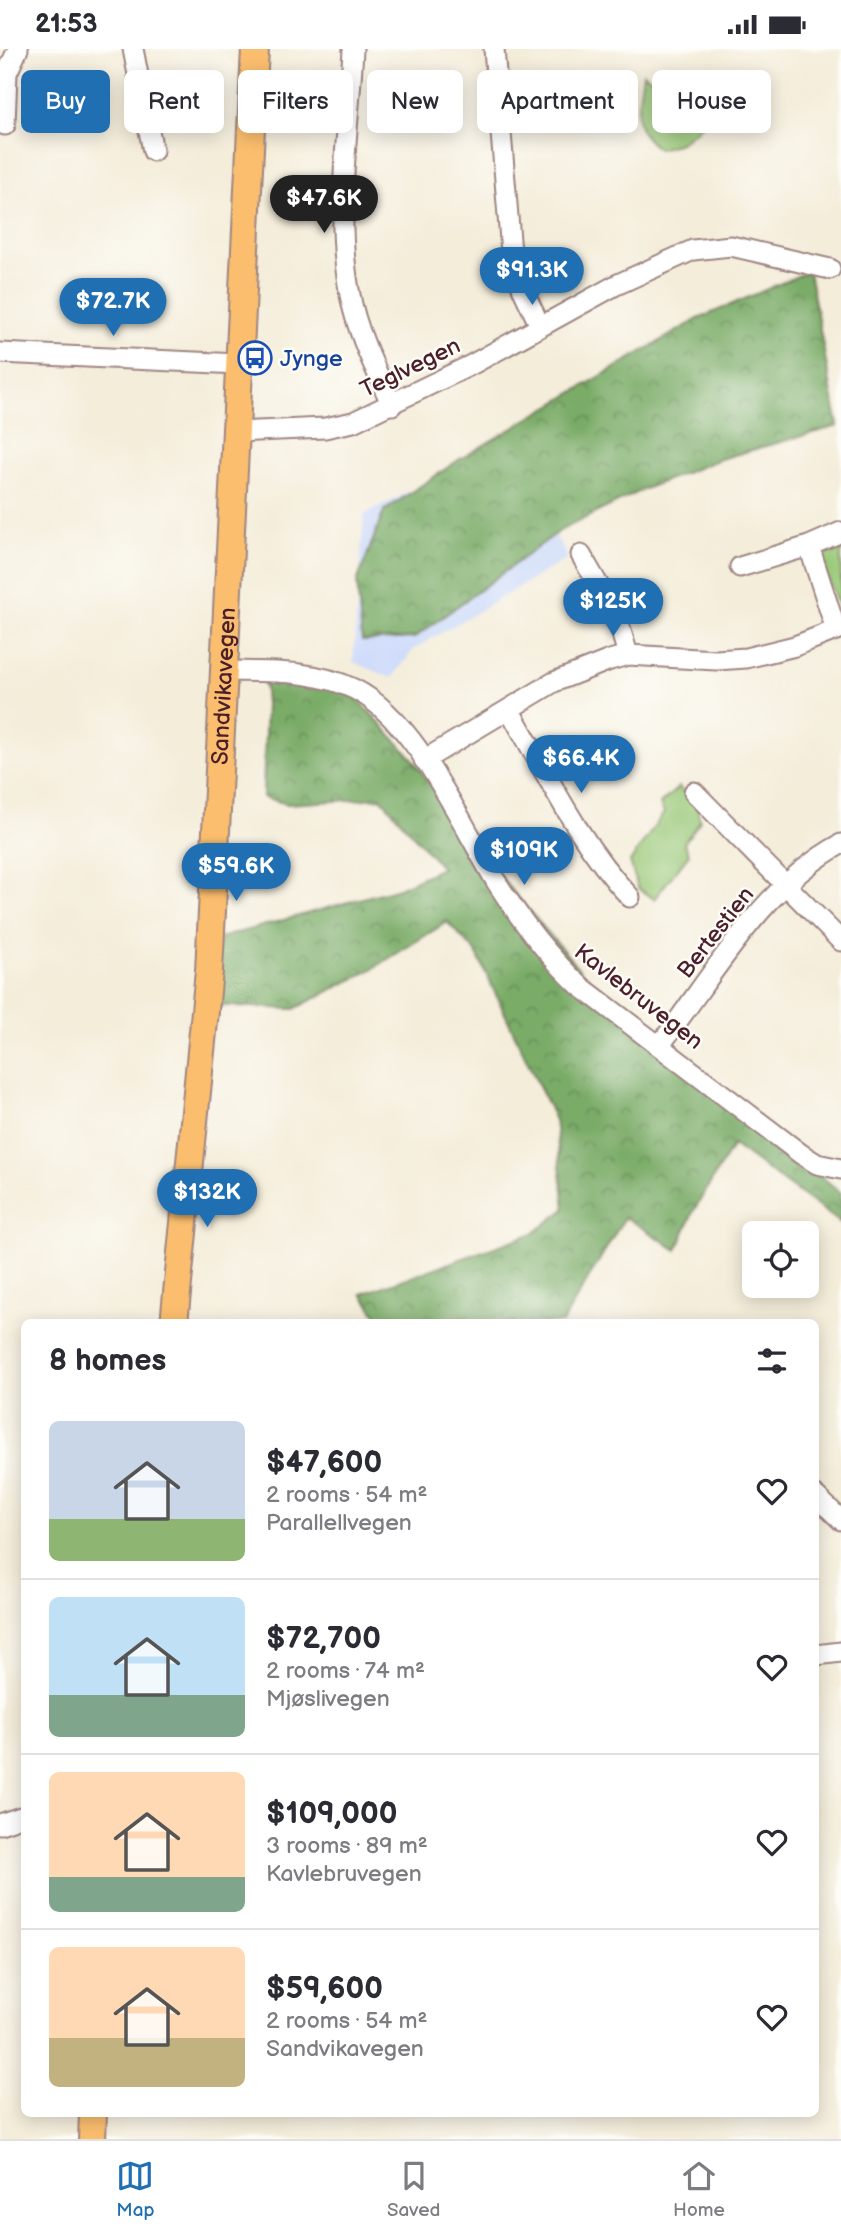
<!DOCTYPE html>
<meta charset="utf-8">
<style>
:root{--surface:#fff;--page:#f7f7f7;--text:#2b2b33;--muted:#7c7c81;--line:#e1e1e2;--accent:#1f6fb2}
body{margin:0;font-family:"Balsamiq Sans",sans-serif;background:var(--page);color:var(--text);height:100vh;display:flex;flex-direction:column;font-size:26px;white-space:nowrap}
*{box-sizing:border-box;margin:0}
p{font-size:23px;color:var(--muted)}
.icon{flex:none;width:38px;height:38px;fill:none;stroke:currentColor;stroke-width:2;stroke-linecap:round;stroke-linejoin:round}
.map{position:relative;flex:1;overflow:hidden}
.panel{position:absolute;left:21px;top:1270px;width:798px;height:798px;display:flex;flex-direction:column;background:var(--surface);border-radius:10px;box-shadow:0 4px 18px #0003}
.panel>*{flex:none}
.hud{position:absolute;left:21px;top:21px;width:800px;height:63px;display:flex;gap:14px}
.buttons{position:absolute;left:742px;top:1172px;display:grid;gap:14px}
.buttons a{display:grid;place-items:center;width:77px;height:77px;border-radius:10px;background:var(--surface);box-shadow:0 4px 18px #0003;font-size:35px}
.price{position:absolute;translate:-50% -60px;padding:0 16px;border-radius:24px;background:var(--accent);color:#fff;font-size:23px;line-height:46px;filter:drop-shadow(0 2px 4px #0008)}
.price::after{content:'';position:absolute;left:50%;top:42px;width:21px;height:16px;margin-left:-10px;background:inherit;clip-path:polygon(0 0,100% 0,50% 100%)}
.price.current{background:#222;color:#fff}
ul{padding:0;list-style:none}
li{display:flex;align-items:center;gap:21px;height:175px;padding:0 28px}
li+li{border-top:2px solid var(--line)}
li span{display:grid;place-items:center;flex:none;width:196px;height:140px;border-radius:10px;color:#555}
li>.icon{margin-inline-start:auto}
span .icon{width:84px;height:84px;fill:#fffc;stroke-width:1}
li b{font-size:30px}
h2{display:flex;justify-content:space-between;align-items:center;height:84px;padding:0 28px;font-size:30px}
.tag{padding:0 24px;border-radius:10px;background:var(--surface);box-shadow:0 4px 18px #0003;font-size:24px;line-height:63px}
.tag.current{background:var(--accent);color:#fff}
.status{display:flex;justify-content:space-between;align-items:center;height:49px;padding:0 35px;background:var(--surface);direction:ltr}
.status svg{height:19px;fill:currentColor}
.tab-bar{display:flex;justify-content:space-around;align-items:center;height:98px;border-top:2px solid var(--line);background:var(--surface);font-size:19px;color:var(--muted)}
.tab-bar a{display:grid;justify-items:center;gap:4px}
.tab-bar .current{color:var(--accent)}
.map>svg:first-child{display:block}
.built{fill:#cedbfa}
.green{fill:#98c877;stroke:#717451;stroke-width:2}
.forest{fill:url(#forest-crowns);stroke:#62664a;stroke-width:2}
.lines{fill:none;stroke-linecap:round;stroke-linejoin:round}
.minor-casing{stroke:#9f8682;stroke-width:23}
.major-casing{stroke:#9f8682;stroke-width:30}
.minor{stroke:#fff;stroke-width:19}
.major{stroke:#fbbe6e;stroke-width:26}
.labels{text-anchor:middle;stroke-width:5;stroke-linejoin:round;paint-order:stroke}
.transit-label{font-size:23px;fill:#164399;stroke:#fdfcf7;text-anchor:start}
.street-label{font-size:23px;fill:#4a1f2b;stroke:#fdfcf7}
</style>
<div class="status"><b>21:53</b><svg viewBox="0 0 49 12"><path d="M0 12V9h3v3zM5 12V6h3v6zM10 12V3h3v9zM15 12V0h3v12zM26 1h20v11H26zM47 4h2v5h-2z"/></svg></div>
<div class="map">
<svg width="841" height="2090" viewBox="0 0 841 2090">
<defs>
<pattern id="forest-crowns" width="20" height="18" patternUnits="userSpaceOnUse" patternTransform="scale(1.75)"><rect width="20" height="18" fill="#7aac68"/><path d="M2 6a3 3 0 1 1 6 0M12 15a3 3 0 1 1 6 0" fill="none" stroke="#668b56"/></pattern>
</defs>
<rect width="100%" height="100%" fill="#fdfcf7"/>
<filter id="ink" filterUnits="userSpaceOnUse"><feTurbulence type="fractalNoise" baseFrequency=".0143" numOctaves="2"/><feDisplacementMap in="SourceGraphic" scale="14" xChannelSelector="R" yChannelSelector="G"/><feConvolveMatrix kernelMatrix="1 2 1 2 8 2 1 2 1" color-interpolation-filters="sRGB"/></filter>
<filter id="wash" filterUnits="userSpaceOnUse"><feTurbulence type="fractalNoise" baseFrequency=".00686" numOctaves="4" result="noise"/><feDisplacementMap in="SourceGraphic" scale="28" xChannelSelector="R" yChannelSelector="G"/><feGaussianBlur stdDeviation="1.57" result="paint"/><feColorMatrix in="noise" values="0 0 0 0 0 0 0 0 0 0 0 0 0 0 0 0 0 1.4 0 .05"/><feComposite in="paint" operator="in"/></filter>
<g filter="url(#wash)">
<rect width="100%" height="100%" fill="#f4edda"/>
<polygon class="built" points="502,394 568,509 414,600 392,629 353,613 364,466"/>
<g class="green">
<path d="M643 24 681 50 716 65 680 94 659 100C628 79 639 57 643 24Z"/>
<polygon points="841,491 841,565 822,514 825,498"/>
<polygon points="679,738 697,758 700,772 684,794 689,805 654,850 638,839 630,813 664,764 660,755"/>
</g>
<g class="forest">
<polygon points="809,222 838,377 720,410 642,441 561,481 414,589 362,592 357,533 384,462 460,410 698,270"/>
<polygon points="263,618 339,630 413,710 465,786 584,926 841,1144 841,1174 733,1096 693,1163 677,1201 625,1168 562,1274 382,1274 362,1245 534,1184 565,1160 555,1071 476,903 447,873 369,922 294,960 211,956 219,889 399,839 442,819 381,749 287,755 263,748 266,655"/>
</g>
</g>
<g filter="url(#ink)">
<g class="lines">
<defs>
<g id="minor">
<polyline points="133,0 153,102"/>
<path d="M353 0C349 81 334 166 350 246 357 284 376 321 392 356"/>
<polyline points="494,0 511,203 523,241 540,277"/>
<polyline points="5,76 7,24 18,0"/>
<polyline points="0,304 239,315"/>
<polyline points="236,383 325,379 353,373 471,316 616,236 693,201 731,197 830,220"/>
<polyline points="809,497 836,581"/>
<polyline points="581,506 617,568 628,606"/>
<polyline points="740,518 809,497 841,483"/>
<path d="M223 622C267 623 313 620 354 640 417 671 460 774 497 834 521 872 547 906 580 937L801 1105 817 1115 841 1120"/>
<path d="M510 662C547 725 579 794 630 848"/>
<polyline points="424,711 554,633 610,611 628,606 716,611 746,609 795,597 841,579"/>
<polyline points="694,743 841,892"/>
<path d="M660 996C714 925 762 838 841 795"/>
<polyline points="816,1447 841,1471"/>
<polyline points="816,1606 841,1603"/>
<polyline points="0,1775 24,1767"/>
</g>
<g id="major">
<path id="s1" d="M174 1274 209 922 255 0"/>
<polyline points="92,2090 93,2065"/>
</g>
</defs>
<use href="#minor" class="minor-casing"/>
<use href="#major" class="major-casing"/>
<use href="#minor" class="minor"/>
<use href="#major" class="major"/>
</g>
</g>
<defs>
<symbol id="bus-ring" viewBox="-11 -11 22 22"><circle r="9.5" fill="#fdfcf7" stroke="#1a4fb4" stroke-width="1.5"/><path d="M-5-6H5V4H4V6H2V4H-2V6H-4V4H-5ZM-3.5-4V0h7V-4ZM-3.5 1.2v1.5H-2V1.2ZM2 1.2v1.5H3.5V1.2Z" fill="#1a4fb4"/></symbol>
</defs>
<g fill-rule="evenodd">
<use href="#bus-ring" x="236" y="290" width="38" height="38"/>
</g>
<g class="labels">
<g class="transit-label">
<text x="280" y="317">Jynge</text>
</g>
<g class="street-label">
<text transform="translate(410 318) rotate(-26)" y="8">Teglvegen</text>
<text dy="8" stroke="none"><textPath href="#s1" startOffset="639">Sandvikavegen</textPath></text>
<text transform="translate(715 883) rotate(-52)" y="8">Bertestien</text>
<text transform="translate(639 947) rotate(38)" y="8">Kavlebruvegen</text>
</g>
</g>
</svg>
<div class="buttons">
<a><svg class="icon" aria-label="locate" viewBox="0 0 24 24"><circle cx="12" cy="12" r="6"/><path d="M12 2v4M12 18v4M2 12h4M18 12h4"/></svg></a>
</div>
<b class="price current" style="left:324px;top:186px">$47.6K</b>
<b class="price" style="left:532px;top:258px">$91.3K</b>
<b class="price" style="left:113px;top:289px">$72.7K</b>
<b class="price" style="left:613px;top:589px">$125K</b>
<b class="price" style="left:581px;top:746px">$66.4K</b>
<b class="price" style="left:524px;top:838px">$109K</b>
<b class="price" style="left:236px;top:854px">$59.6K</b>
<b class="price" style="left:207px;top:1180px">$132K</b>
<div class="hud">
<a class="tag current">Buy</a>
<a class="tag">Rent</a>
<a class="tag">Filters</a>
<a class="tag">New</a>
<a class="tag">Apartment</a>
<a class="tag">House</a>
</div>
<section class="panel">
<h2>8 homes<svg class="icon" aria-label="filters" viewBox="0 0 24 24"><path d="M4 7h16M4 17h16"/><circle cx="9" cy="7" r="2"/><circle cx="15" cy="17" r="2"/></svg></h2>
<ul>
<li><span style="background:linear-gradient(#c9d6e8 70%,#8fb573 0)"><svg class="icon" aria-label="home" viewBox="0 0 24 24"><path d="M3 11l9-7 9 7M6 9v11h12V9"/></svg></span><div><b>$47,600</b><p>2 rooms · 54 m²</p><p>Parallellvegen</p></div><svg class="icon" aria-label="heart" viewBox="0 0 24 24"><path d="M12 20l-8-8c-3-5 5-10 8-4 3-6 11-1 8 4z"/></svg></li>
<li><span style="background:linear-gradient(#bfe0f5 70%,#7fa58c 0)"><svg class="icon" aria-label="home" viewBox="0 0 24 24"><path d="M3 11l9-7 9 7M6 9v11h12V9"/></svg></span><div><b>$72,700</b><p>2 rooms · 74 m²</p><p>Mjøslivegen</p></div><svg class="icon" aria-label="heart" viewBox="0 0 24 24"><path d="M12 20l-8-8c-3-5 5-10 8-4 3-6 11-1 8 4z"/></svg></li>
<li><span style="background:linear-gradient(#ffd9b3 75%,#7fa58c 0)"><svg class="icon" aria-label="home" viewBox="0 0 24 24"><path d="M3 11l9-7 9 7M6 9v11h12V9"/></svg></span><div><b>$109,000</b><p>3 rooms · 89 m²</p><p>Kavlebruvegen</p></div><svg class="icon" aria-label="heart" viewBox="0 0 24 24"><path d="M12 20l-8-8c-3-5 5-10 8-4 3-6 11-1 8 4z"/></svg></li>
<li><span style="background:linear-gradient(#ffd9b3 65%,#c2b280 0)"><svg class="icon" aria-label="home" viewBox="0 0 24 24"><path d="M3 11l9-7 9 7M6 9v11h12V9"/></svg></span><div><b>$59,600</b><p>2 rooms · 54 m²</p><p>Sandvikavegen</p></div><svg class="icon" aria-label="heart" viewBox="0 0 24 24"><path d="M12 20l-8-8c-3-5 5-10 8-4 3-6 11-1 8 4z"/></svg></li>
</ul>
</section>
</div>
<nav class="tab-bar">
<a class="current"><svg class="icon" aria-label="map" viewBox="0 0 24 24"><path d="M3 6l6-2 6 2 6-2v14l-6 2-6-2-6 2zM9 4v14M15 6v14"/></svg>Map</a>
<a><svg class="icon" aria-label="saved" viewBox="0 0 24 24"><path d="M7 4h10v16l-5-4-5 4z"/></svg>Saved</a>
<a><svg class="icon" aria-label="home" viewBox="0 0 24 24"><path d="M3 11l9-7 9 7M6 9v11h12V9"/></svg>Home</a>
</nav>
